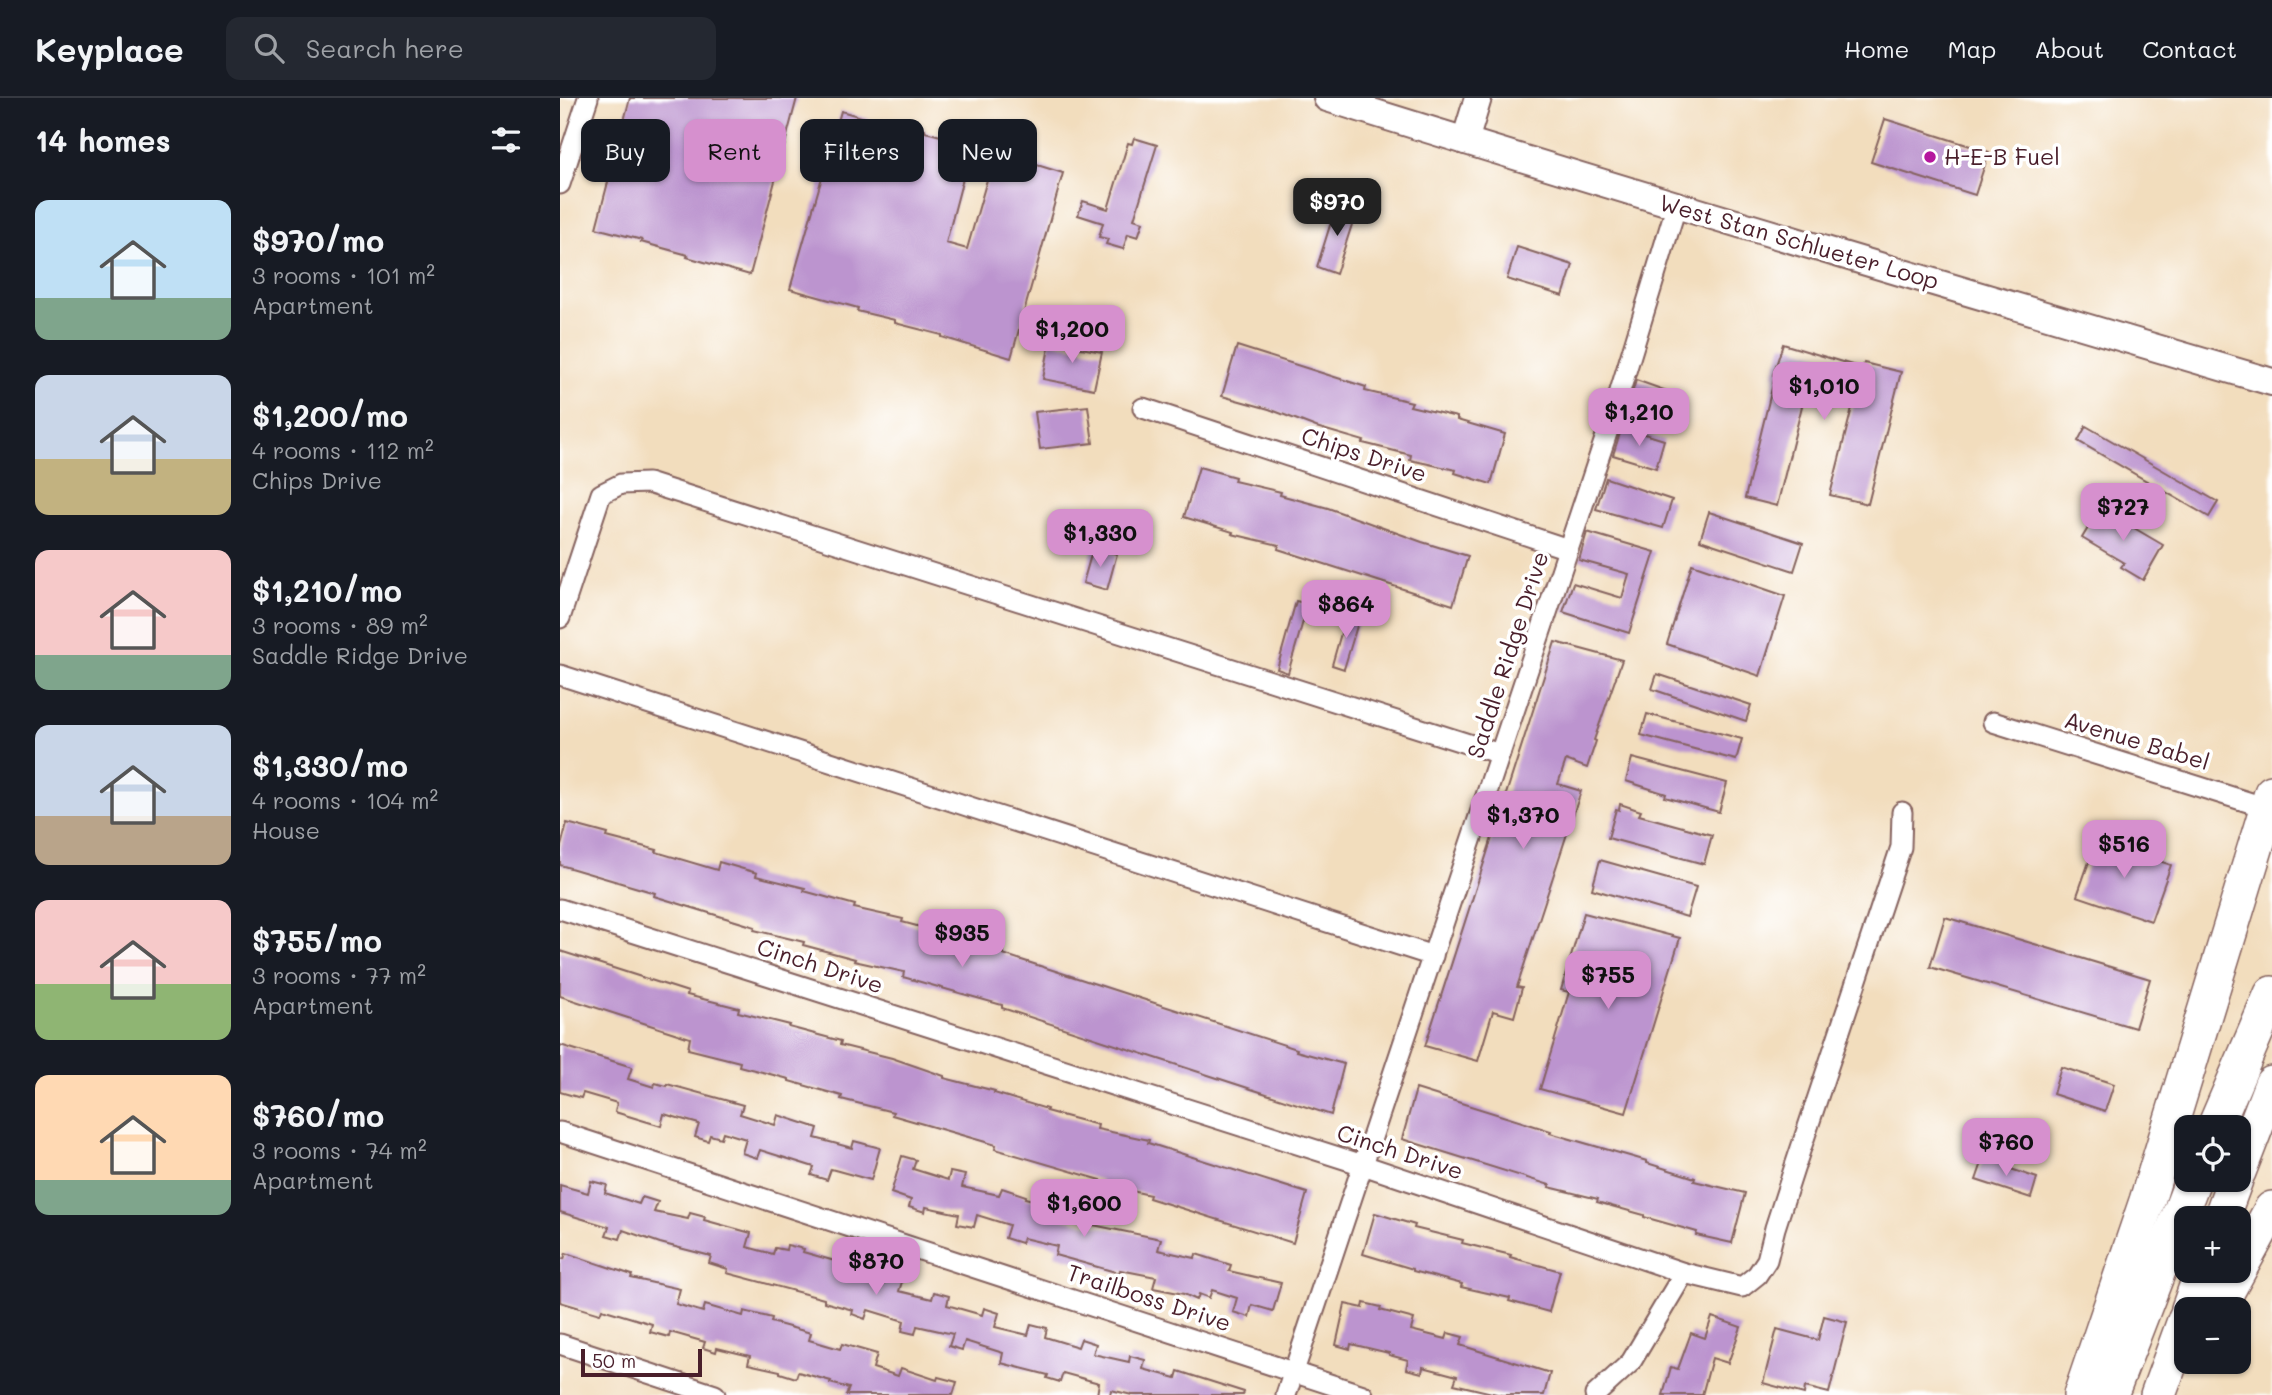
<!DOCTYPE html>
<meta charset="utf-8">
<style>
:root{--surface:#171b24;--page:#242831;--text:#f1f3f6;--muted:#9ea1a6;--line:#363941;--accent:#d690ce}
body{margin:0;font-family:Mali,sans-serif;background:var(--page);color:var(--text);height:100vh;display:flex;flex-direction:column;font-size:26px;white-space:nowrap}
*{box-sizing:border-box;margin:0}
p{font-size:23px;color:var(--muted)}
.icon{flex:none;width:38px;height:38px;fill:none;stroke:currentColor;stroke-width:2;stroke-linecap:round;stroke-linejoin:round}
.map{position:relative;flex:1;overflow:hidden}
.drawer{display:flex;flex-direction:column;background:var(--surface);width:560px}
.drawer>*{flex:none}
.top-card{position:absolute;left:21px;top:21px;width:665px;height:63px;display:flex;gap:14px}
.tools{position:absolute;left:1614px;top:1017px;display:grid;gap:14px}
.tools a{display:grid;place-items:center;width:77px;height:77px;border-radius:14px;background:var(--surface);box-shadow:0 2px 5px #0004;font-size:35px}
.scale{position:absolute;left:21px;bottom:18px;width:121px;box-sizing:border-box;padding-left:7px;border:4px solid #4a1f2b;border-top:0;font-size:19px;line-height:24px;white-space:nowrap;color:#4a1f2b;-webkit-text-stroke:5px #fff;paint-order:stroke}
.price{position:absolute;translate:-50% -60px;padding:0 16px;border-radius:14px;background:var(--accent);color:#111;font-size:23px;line-height:46px;filter:drop-shadow(0 2px 4px #0008)}
.price::after{content:'';position:absolute;left:50%;top:42px;width:21px;height:16px;margin-left:-10px;background:inherit;clip-path:polygon(0 0,100% 0,50% 100%)}
.price.on{background:#222;color:#fff}
ul{padding:0;list-style:none}
li{display:flex;align-items:center;gap:21px;height:175px;padding:0 35px}
li span{display:grid;place-items:center;flex:none;width:196px;height:140px;border-radius:14px;color:#555}
li>.icon{margin-inline-start:auto}
span .icon{width:84px;height:84px;fill:#fffc;stroke-width:1}
li b{font-size:30px}
h2{display:flex;justify-content:space-between;align-items:center;height:84px;padding:0 35px;font-size:30px}
.tag{padding:0 24px;border-radius:14px;background:var(--surface);box-shadow:0 2px 5px #0004;font-size:24px;line-height:63px}
.tag.on{background:var(--accent);color:#111}
header{display:flex;align-items:center;gap:42px;box-sizing:border-box;height:98px;padding:0 35px;background:var(--surface);border-bottom:2px solid var(--line)}
header strong{font-size:33px}
nav{display:flex;gap:38px;margin-inline-start:auto;font-size:24px}
.search{width:490px;height:63px;background:var(--page);display:flex;align-items:center;gap:18px;box-sizing:border-box;padding:0 24px;border-radius:14px;color:var(--muted);font-size:26px}
main{display:flex;flex:1;min-height:0}
.map>svg:first-child{display:block}
.building{fill:#bc94cf}
.lines{fill:none;stroke-linecap:round;stroke-linejoin:round}
.street-casing{stroke:#85625e;stroke-width:23}
.secondary-casing{stroke:#85625e;stroke-width:30}
.highway-casing{stroke:#85625e;stroke-width:38}
.street{stroke:#fff;stroke-width:19}
.secondary{stroke:#fff;stroke-width:26}
.highway{stroke:#fff;stroke-width:35}
.poi-dot{fill:#b5179e;stroke:#fff;stroke-width:2.5}
.labels{text-anchor:middle;stroke-width:7;stroke-linejoin:round;paint-order:stroke}
.poi-label{font-size:23px;fill:#4a1f2b;stroke:#fff;text-anchor:start}
.street-label{font-size:23px;fill:#4a1f2b;stroke:#fff}
</style>
<header>
<strong>Keyplace</strong>
<div class="search"><svg class="icon" aria-label="search" viewBox="0 0 24 24"><circle cx="10" cy="10" r="6"/><path d="M15 15l6 6"/></svg>Search here</div>
<nav><a>Home</a><a>Map</a><a>About</a><a>Contact</a></nav>
</header>
<main>
<section class="drawer">
<h2>14 homes<svg class="icon" aria-label="filters" viewBox="0 0 24 24"><path d="M4 7h16M4 17h16"/><circle cx="9" cy="7" r="2"/><circle cx="15" cy="17" r="2"/></svg></h2>
<ul>
<li><span style="background:linear-gradient(#bfe0f5 70%,#7fa58c 0)"><svg class="icon" aria-label="home" viewBox="0 0 24 24"><path d="M3 11l9-7 9 7M6 9v11h12V9"/></svg></span><div><b>$970/mo</b><p>3 rooms · 101 m²</p><p>Apartment</p></div></li>
<li><span style="background:linear-gradient(#c9d6e8 60%,#c2b280 0)"><svg class="icon" aria-label="home" viewBox="0 0 24 24"><path d="M3 11l9-7 9 7M6 9v11h12V9"/></svg></span><div><b>$1,200/mo</b><p>4 rooms · 112 m²</p><p>Chips Drive</p></div></li>
<li><span style="background:linear-gradient(#f6c9c9 75%,#7fa58c 0)"><svg class="icon" aria-label="home" viewBox="0 0 24 24"><path d="M3 11l9-7 9 7M6 9v11h12V9"/></svg></span><div><b>$1,210/mo</b><p>3 rooms · 89 m²</p><p>Saddle Ridge Drive</p></div></li>
<li><span style="background:linear-gradient(#c9d6e8 65%,#b9a48a 0)"><svg class="icon" aria-label="home" viewBox="0 0 24 24"><path d="M3 11l9-7 9 7M6 9v11h12V9"/></svg></span><div><b>$1,330/mo</b><p>4 rooms · 104 m²</p><p>House</p></div></li>
<li><span style="background:linear-gradient(#f6c9c9 60%,#8fb573 0)"><svg class="icon" aria-label="home" viewBox="0 0 24 24"><path d="M3 11l9-7 9 7M6 9v11h12V9"/></svg></span><div><b>$755/mo</b><p>3 rooms · 77 m²</p><p>Apartment</p></div></li>
<li><span style="background:linear-gradient(#ffd9b3 75%,#7fa58c 0)"><svg class="icon" aria-label="home" viewBox="0 0 24 24"><path d="M3 11l9-7 9 7M6 9v11h12V9"/></svg></span><div><b>$760/mo</b><p>3 rooms · 74 m²</p><p>Apartment</p></div></li>
</ul>
</section>
<div class="map">
<svg width="1712" height="1297" viewBox="0 0 1712 1297">
<rect width="100%" height="100%" fill="#fff"/>
<filter id="ink" filterUnits="userSpaceOnUse"><feTurbulence type="fractalNoise" baseFrequency=".0143" numOctaves="2"/><feDisplacementMap in="SourceGraphic" scale="14" xChannelSelector="R" yChannelSelector="G"/><feConvolveMatrix kernelMatrix="1 2 1 2 8 2 1 2 1" color-interpolation-filters="sRGB"/></filter>
<filter id="wash" filterUnits="userSpaceOnUse"><feTurbulence type="fractalNoise" baseFrequency=".00686" numOctaves="4" result="noise"/><feDisplacementMap in="SourceGraphic" scale="28" xChannelSelector="R" yChannelSelector="G"/><feGaussianBlur stdDeviation="1.57" result="paint"/><feColorMatrix in="noise" values="0 0 0 0 0 0 0 0 0 0 0 0 0 0 0 0 0 1.4 0 .05"/><feComposite in="paint" operator="in"/></filter>
<g filter="url(#wash)">
<rect width="100%" height="100%" fill="#f2ddbd"/>
<g id="blocks">
<g class="building">
<polygon points="70,0 237,0 190,177 127,159 128,157 81,144 82,142 36,130"/>
<polygon points="281,13 342,31 343,26 365,31 365,34 412,46 386,145 407,151 435,54 503,75 451,260 382,239 382,237 335,225 335,222 297,213 298,210 230,191"/>
<polygon points="1325,21 1429,54 1415,97 1311,64"/>
<polygon points="574,40 597,47 574,121 583,124 578,139 568,136 563,151 546,146 548,141 539,139 543,125 518,117 523,103 548,111 568,45 572,46"/>
<polygon points="777,105 797,111 776,176 757,169"/>
<polygon points="957,149 1013,167 1003,198 947,181"/>
<polygon points="490,244 542,254 534,291 483,281"/>
<polygon points="1223,246 1302,270 1304,265 1341,274 1308,406 1270,397 1294,302 1247,288 1217,408 1185,400 1215,278 1213,277"/>
<polygon points="677,248 806,289 805,293 852,304 850,308 897,319 897,322 945,336 931,386 895,375 896,372 850,362 851,357 803,345 804,343 756,329 709,311 662,298"/>
<polygon points="1076,282 1121,298 1115,314 1071,299"/>
<polygon points="528,308 533,345 480,351 475,314"/>
<polygon points="1526,328 1658,404 1649,419 1518,343"/>
<polygon points="1062,329 1104,342 1096,370 1053,357"/>
<polygon points="639,369 675,379 674,383 721,394 720,397 768,410 862,444 908,458 893,507 718,451 719,447 672,436 673,434 624,419"/>
<polygon points="1046,380 1112,402 1103,430 1036,411"/>
<polygon points="1540,410 1603,447 1583,482 1561,469 1564,465 1522,440"/>
<polygon points="1149,414 1243,445 1234,473 1140,442"/>
<polygon points="1027,434 1095,454 1069,535 1003,514 1013,485 1062,500 1069,476 1019,462"/>
<polygon points="533,450 557,456 547,492 523,485"/>
<polygon points="1132,466 1225,498 1200,578 1107,546"/>
<polygon points="736,503 748,506 728,575 717,571"/>
<polygon points="787,514 800,518 784,571 772,567"/>
<polygon points="995,544 1062,562 1034,642 1036,643 1027,670 1006,662 998,686 1021,693 957,889 962,890 954,919 933,913 918,963 865,948"/>
<polygon points="1097,576 1191,607 1186,623 1092,591"/>
<polygon points="1087,616 1182,641 1176,662 1081,637"/>
<polygon points="1072,660 1167,685 1159,714 1105,699 1106,696 1066,683"/>
<polygon points="1060,706 1081,713 1079,717 1152,737 1144,766 1048,740 1056,711 1059,712"/>
<polygon points="7,725 48,736 47,739 97,752 96,754 157,772 159,764 197,775 196,778 245,790 244,793 295,807 294,810 343,821 342,824 394,838 393,841 443,853 443,856 737,951 736,953 784,966 771,1017 442,910 442,907 343,879 344,874 294,863 295,861 243,847 244,844 194,832 195,829 94,798 95,795 0,767 0,752"/>
<polygon points="1537,741 1611,767 1591,823 1517,798"/>
<polygon points="1040,762 1136,789 1127,819 1032,791"/>
<polygon points="1024,815 1120,840 1066,1015 980,991 1009,894 1001,892"/>
<polygon points="1385,819 1590,881 1575,930 1370,869"/>
<polygon points="0,853 128,894 127,897 179,910 178,914 230,927 229,929 281,943 280,947 332,960 384,978 384,980 435,993 434,995 487,1011 486,1013 538,1027 537,1031 589,1042 588,1045 747,1095 733,1145 589,1100 590,1097 540,1086 541,1082 435,1051 436,1047 332,1017 333,1014 281,1001 282,998 229,983 229,981 179,968 180,964 128,951 130,940 0,898"/>
<polygon points="0,947 72,969 68,981 94,989 95,985 107,988 107,986 183,1007 180,1016 215,1027 218,1017 258,1030 255,1040 292,1050 294,1043 320,1050 311,1082 271,1071 267,1082 251,1077 254,1069 200,1052 197,1060 182,1055 186,1041 163,1034 161,1040 150,1037 148,1043 135,1039 139,1026 104,1016 101,1028 55,1014 57,1005 23,995 21,1000 0,994"/>
<polygon points="1501,969 1554,986 1545,1013 1493,996"/>
<polygon points="856,991 991,1033 990,1035 1087,1063 1087,1065 1135,1080 1134,1083 1185,1095 1172,1145 1136,1137 1137,1134 1084,1119 1084,1117 1037,1104 1038,1101 989,1089 990,1087 842,1041"/>
<polygon points="342,1058 356,1062 353,1071 388,1082 390,1074 405,1077 402,1089 439,1097 442,1090 466,1098 465,1100 502,1109 499,1120 601,1141 598,1152 635,1160 636,1156 671,1167 669,1173 721,1185 713,1213 692,1207 689,1219 673,1214 677,1200 652,1192 649,1200 639,1196 637,1202 624,1196 593,1190 596,1179 560,1172 559,1175 495,1157 497,1148 463,1140 461,1145 445,1140 449,1127 417,1117 414,1129 397,1126 399,1116 366,1109 365,1114 349,1109 351,1102 331,1095"/>
<polygon points="1435,1060 1449,1065 1448,1070 1477,1080 1471,1100 1416,1082 1423,1062 1433,1065"/>
<polygon points="31,1083 47,1087 45,1095 79,1106 82,1099 98,1104 94,1114 128,1121 130,1115 145,1119 144,1122 191,1135 187,1149 213,1156 215,1150 226,1152 227,1147 244,1151 243,1154 289,1167 287,1174 324,1186 327,1179 342,1184 339,1193 372,1201 374,1194 389,1198 387,1207 422,1217 424,1210 439,1215 435,1229 468,1237 471,1226 487,1230 485,1239 518,1249 521,1241 536,1246 533,1256 569,1264 570,1258 585,1262 583,1271 616,1280 618,1273 684,1294 683,1297 572,1297 551,1292 550,1297 537,1297 539,1285 503,1275 500,1284 487,1280 488,1277 441,1265 443,1255 405,1243 402,1252 389,1248 393,1236 357,1228 355,1236 342,1233 344,1223 308,1212 305,1221 292,1216 293,1212 264,1204 264,1201 167,1175 168,1171 149,1165 151,1158 100,1145 63,1132 60,1141 46,1137 49,1129 0,1114 0,1087 28,1095"/>
<polygon points="815,1115 855,1127 854,1130 903,1142 902,1145 951,1157 950,1159 1000,1173 989,1214 949,1203 950,1200 901,1189 902,1186 853,1173 853,1171 803,1156"/>
<polygon points="6,1155 72,1177 71,1180 120,1191 116,1206 143,1214 145,1207 183,1218 184,1213 212,1220 211,1224 251,1235 249,1242 280,1251 282,1246 317,1256 313,1270 338,1278 341,1270 377,1282 378,1279 397,1284 393,1297 286,1297 289,1290 270,1285 271,1283 238,1274 236,1280 220,1275 220,1273 188,1266 190,1258 157,1250 156,1254 143,1250 145,1244 110,1234 109,1239 90,1234 92,1226 42,1211 40,1216 0,1204 0,1160 4,1161"/>
<polygon points="804,1205 821,1209 820,1212 854,1221 851,1232 886,1241 888,1235 903,1239 900,1247 990,1275 984,1297 941,1297 911,1290 894,1286 897,1278 863,1269 862,1275 846,1271 848,1262 829,1257 829,1255 791,1246 790,1251 776,1247 785,1206 803,1210"/>
<polygon points="1264,1218 1287,1224 1269,1295 1245,1289 1244,1296 1203,1285 1217,1231 1258,1242"/>
<polygon points="1152,1219 1181,1229 1168,1265 1152,1260 1142,1297 1103,1297 1111,1269 1118,1271 1131,1235 1145,1240"/>
</g>
</g>
</g>
<g filter="url(#ink)">
<use href="#blocks" fill-opacity="0" stroke="#85625e" stroke-width="2"/>
<g class="lines">
<defs>
<g id="street">
<polyline points="0,86 28,0"/>
<polyline points="583,310 1008,451"/>
<polyline points="0,520 41,396 61,386 88,385 940,656"/>
<polyline points="0,577 873,858"/>
<polyline points="1433,624 1707,710"/>
<polyline points="0,811 803,1067 1124,1175 1182,1189 1197,1177 1207,1162 1215,1130 1234,1071 1341,749 1342,714"/>
<polyline points="0,1034 803,1297"/>
<polyline points="0,1246 155,1297"/>
<polyline points="726,1297 1050,326 1116,109"/>
<polyline points="1035,1297 1071,1264 1124,1175"/>
</g>
<g id="secondary">
<path d="M767 0C1081 98 1396 191 1712 284"/>
<polyline points="905,43 918,0"/>
</g>
<g id="highway">
<polyline points="1655,1029 1712,896"/>
<polyline points="1678,1074 1712,986"/>
<polyline points="1661,1120 1675,1082"/>
<polyline points="1629,1211 1643,1172"/>
<polyline points="1657,1211 1712,1111"/>
<polyline points="1521,1297 1587,1103 1712,695"/>
<polyline points="1550,1297 1633,1082"/>
<polyline points="1598,1297 1626,1220"/>
</g>
</defs>
<use href="#street" class="street-casing"/>
<use href="#secondary" class="secondary-casing"/>
<use href="#highway" class="highway-casing"/>
<use href="#street" class="street"/>
<use href="#secondary" class="secondary"/>
<use href="#highway" class="highway"/>
</g>
</g>
<circle class="poi-dot" cx="1370" cy="59" r="7"/>
<g class="labels">
<g class="poi-label">
<text x="1384" y="67">H-E-B Fuel</text>
</g>
<g class="street-label">
<text transform="translate(1239 144) rotate(16)" y="8">West Stan Schlueter Loop</text>
<text transform="translate(804 357) rotate(18)" y="8">Chips Drive</text>
<text transform="translate(948 557) rotate(-72)" y="8">Saddle Ridge Drive</text>
<text transform="translate(1577 643) rotate(17)" y="8">Avenue Babel</text>
<text transform="translate(260 868) rotate(18)" y="8">Cinch Drive</text>
<text transform="translate(840 1054) rotate(18)" y="8">Cinch Drive</text>
<text transform="translate(589 1200) rotate(18)" y="8">Trailboss Drive</text>
</g>
</g>
</svg>
<div class="tools">
<a><svg class="icon" aria-label="locate" viewBox="0 0 24 24"><circle cx="12" cy="12" r="6"/><path d="M12 2v4M12 18v4M2 12h4M18 12h4"/></svg></a>
<a>+</a>
<a>−</a>
</div>
<div class="scale">50 m</div>
<b class="price on" style="left:777px;top:140px">$970</b>
<b class="price" style="left:512px;top:267px">$1,200</b>
<b class="price" style="left:1264px;top:324px">$1,010</b>
<b class="price" style="left:1079px;top:350px">$1,210</b>
<b class="price" style="left:1563px;top:445px">$727</b>
<b class="price" style="left:540px;top:471px">$1,330</b>
<b class="price" style="left:786px;top:542px">$864</b>
<b class="price" style="left:963px;top:753px">$1,370</b>
<b class="price" style="left:1564px;top:782px">$516</b>
<b class="price" style="left:402px;top:871px">$935</b>
<b class="price" style="left:1048px;top:913px">$755</b>
<b class="price" style="left:1446px;top:1080px">$760</b>
<b class="price" style="left:524px;top:1141px">$1,600</b>
<b class="price" style="left:316px;top:1199px">$870</b>
<div class="top-card">
<a class="tag">Buy</a>
<a class="tag on">Rent</a>
<a class="tag">Filters</a>
<a class="tag">New</a>
</div>
</div>
</main>
